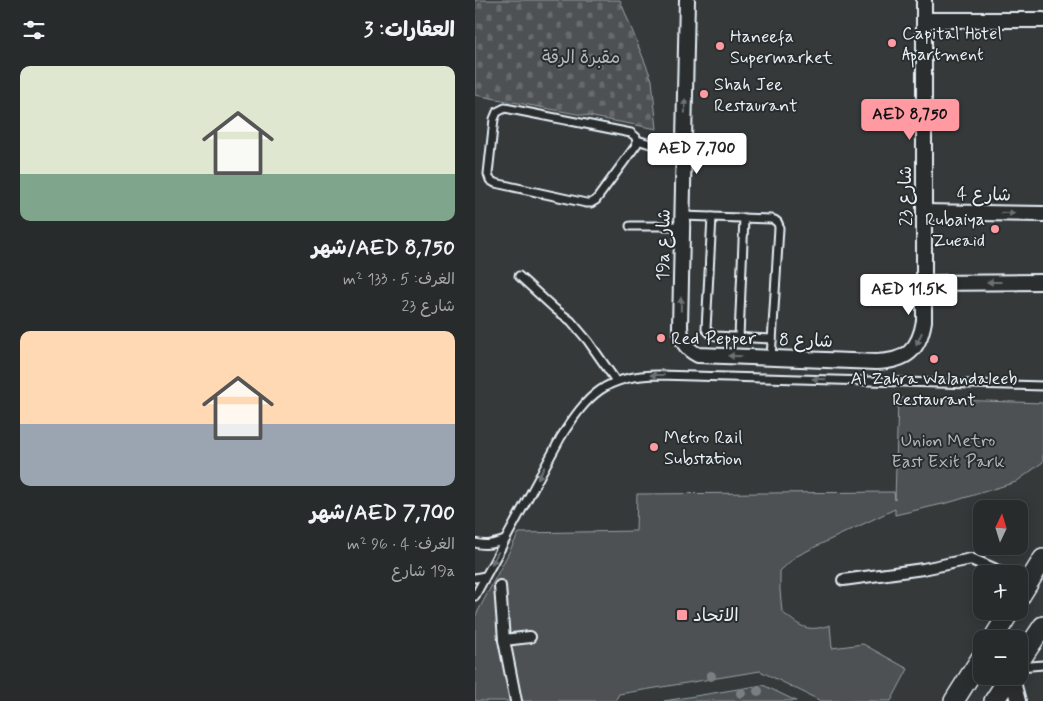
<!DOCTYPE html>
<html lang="ar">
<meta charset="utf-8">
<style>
:root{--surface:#282b2c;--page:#343738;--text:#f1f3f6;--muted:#a5a7a9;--line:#444748;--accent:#ff9aa2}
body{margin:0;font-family:Mynerve,"Playpen Sans Arabic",sans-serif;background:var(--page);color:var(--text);direction:rtl;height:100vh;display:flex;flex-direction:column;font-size:19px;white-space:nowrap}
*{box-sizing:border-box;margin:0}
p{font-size:16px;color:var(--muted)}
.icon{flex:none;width:28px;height:28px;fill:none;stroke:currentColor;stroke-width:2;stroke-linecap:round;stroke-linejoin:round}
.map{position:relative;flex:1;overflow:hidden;direction:ltr}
.sheet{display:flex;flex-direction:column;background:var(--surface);width:475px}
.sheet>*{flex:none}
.needle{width:32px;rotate:4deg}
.controls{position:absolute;left:498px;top:500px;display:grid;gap:10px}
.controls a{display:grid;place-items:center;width:55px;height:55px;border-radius:10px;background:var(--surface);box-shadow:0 2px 12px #0003,0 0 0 1px var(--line);font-size:25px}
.price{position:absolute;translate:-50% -42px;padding:0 11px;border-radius:5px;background:#fff;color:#222;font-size:16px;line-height:32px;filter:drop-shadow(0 1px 2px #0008)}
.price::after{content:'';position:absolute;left:50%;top:30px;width:15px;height:11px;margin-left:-8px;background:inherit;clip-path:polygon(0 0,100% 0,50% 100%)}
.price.on{background:var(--accent);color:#111}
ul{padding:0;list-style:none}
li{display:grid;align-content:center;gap:10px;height:265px;padding:0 20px}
li span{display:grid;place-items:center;height:155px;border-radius:10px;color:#555}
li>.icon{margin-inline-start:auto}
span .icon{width:90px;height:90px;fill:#fffc;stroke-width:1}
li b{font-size:21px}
h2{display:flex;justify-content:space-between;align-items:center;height:60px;padding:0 20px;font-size:21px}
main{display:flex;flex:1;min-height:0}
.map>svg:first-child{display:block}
.cemetery{fill:url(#cemetery-stones);stroke:#9aa1a5}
.green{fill:#4d5152;stroke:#9aa1a5}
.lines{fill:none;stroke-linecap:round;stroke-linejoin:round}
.service-casing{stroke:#e8f1f8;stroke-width:11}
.pedestrian-casing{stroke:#e8f1f8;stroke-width:14}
.minor-casing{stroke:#e8f1f8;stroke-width:18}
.secondary-casing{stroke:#e8f1f8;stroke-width:22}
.service{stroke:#2a2d2e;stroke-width:7}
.pedestrian{stroke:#2a2d2e;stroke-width:10}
.minor{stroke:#2a2d2e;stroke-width:14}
.secondary{stroke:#2a2d2e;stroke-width:19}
.tree{fill:#7a7f83}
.oneway{fill:#6c7275}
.poi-dot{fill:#ff9aa2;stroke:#2a2d2e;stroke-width:2}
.labels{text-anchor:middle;stroke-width:4;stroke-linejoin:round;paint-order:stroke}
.poi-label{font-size:18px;fill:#e8f1f8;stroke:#2a2d2e;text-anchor:start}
.park-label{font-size:18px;fill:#b2b9be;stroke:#2a2d2e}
.street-label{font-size:18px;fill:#e8f1f8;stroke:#2a2d2e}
</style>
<main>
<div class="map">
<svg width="568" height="701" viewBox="0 0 568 701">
<defs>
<pattern id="cemetery-stones" width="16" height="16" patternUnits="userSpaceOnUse" patternTransform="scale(1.25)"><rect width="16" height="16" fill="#4d5152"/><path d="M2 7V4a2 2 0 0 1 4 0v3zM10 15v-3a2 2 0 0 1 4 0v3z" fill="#676a6c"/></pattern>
</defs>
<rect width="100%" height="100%" fill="#35393a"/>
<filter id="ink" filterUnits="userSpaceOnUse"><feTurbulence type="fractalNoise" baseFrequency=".02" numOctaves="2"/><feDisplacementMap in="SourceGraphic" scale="10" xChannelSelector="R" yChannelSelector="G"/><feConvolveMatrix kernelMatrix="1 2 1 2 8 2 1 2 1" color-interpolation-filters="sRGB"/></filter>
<g filter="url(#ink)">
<polygon class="cemetery" points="0,0 145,0 177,80 182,129 0,95"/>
<g class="green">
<path d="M423 398 568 403V462L541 482 476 502 420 515V509L348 543 320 557 305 571V590L307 612C325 626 331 633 355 625L357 648 388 644 433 669 416 701H346L285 671 144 694 140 701H0V617L44 533 161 531 162 494 419 492 420 500Z"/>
<polygon points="288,685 321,701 189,701"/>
</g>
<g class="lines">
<defs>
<g id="service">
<polygon points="30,108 156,133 161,137 162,144 121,200 116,203 111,203 20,183 15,180 13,174 19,119 22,112"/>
<polyline points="162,140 208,154"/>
<path d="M207 216 296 219C301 220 304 223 304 228L296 358"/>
<polyline points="237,217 231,329 237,335 241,336 297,339"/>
<polyline points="155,226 207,226"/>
<polyline points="44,276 80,309 96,321 113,341 141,381"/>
<polyline points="264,337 269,218"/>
<path d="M0 543C11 546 19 544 30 540"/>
<polyline points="0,578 10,576"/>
<path d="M0 596 86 437C112 395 131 375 184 375L568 386"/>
<polyline points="544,667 568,665"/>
</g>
<g id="pedestrian">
<polyline points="368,580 448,569 496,559 519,569 527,574"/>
<polyline points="25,586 29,640 41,701"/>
<polyline points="29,640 55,637"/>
</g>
<g id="minor">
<path d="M212 0 205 327C206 341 211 349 223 355L401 362C431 361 444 351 449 321V0"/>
<polyline points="449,20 568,20"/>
<polyline points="449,212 568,214"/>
<polyline points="449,283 568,282"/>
<polyline points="538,676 539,686 543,701"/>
</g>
<g id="secondary">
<polyline points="544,598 568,559"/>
<polyline points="518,639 535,611"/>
<polyline points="544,662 568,626"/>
<polyline points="479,701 506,658"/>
<polyline points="519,701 535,676"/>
</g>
</defs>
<use href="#service" class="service-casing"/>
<use href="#pedestrian" class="pedestrian-casing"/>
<use href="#minor" class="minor-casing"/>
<use href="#secondary" class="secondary-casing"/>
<use href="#service" class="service"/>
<use href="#pedestrian" class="pedestrian"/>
<use href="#minor" class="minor"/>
<use href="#secondary" class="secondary"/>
</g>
<g class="tree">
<circle cx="236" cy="676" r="5"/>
<circle cx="283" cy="691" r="5"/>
<circle cx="266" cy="693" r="5"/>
</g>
<defs><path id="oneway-solid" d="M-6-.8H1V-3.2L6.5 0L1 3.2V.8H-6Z" transform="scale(1.25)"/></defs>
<g class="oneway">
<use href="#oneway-solid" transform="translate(210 106) rotate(-89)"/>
<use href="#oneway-solid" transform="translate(533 213) rotate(1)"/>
<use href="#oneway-solid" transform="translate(519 282) rotate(180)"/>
<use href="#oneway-solid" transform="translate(206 304) rotate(-89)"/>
<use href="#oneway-solid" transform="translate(444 339) rotate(113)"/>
<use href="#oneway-solid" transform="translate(260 356) rotate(-178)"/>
<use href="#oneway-solid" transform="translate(182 375) rotate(-180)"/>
<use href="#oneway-solid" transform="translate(344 379) rotate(-178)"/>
<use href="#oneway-solid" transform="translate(66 473) rotate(119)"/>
<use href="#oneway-solid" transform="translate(20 558) rotate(118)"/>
</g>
</g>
<g class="poi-dot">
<circle cx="417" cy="43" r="5"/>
<circle cx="245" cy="46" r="5"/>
<circle cx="229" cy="94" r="5"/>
<circle cx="520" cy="229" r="5"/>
<circle cx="186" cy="338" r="5"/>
<circle cx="459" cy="359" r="5"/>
<circle cx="179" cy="447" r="5"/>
<rect x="201" y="609" width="12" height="12" rx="2.5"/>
</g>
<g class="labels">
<g class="poi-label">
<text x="427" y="39">Capital Hotel<tspan x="427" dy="21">Apartment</tspan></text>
<text x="255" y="42">Haneefa<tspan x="255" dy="21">Supermarket</tspan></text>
<text x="239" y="90">Shah Jee<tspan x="239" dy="21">Restaurant</tspan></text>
<text x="510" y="225" text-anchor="end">Rubaiya<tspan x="510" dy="21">Zueaid</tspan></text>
<text x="196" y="344">Red Pepper</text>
<text x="459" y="384" text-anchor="middle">Al Zahra Walandaleeb<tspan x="459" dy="21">Restaurant</tspan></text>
<text x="189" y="443">Metro Rail<tspan x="189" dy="21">Substation</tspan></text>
<text x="218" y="621">الاتحاد</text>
</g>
<g class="park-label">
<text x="106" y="63">مقبرة الرقة</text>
<text x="473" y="446">Union Metro<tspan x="473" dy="21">East Exit Park</tspan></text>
</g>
<g class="street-label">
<text transform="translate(509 194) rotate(1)" y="6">شارع 4</text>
<text transform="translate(430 196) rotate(-90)" y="6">شارع 23</text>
<text transform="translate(188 245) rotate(-89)" y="6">19a شارع</text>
<text transform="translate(331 340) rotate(2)" y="6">شارع 8</text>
</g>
</g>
</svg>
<div class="controls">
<a><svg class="needle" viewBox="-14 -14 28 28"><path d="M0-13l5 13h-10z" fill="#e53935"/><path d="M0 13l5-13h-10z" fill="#a5a7a9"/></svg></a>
<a>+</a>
<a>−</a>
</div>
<b class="price on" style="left:435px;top:141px">AED 8,750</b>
<b class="price" style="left:222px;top:175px">AED 7,700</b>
<b class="price" style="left:434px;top:316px">AED 11.5K</b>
</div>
<section class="sheet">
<h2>العقارات: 3<svg class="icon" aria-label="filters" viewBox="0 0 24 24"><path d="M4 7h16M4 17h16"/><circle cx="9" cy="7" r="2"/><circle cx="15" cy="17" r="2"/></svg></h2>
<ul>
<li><span style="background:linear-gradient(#dfe7d0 70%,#7fa58c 0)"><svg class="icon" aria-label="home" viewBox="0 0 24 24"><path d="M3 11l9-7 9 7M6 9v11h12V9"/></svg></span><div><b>AED 8,750/شهر</b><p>الغرف: 5 · 133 m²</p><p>شارع 23</p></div></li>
<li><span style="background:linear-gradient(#ffd9b3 60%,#9aa5b1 0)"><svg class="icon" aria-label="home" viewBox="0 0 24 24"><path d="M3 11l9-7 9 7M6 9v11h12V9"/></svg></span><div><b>AED 7,700/شهر</b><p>الغرف: 4 · 96 m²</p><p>19a شارع</p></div></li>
</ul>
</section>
</main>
